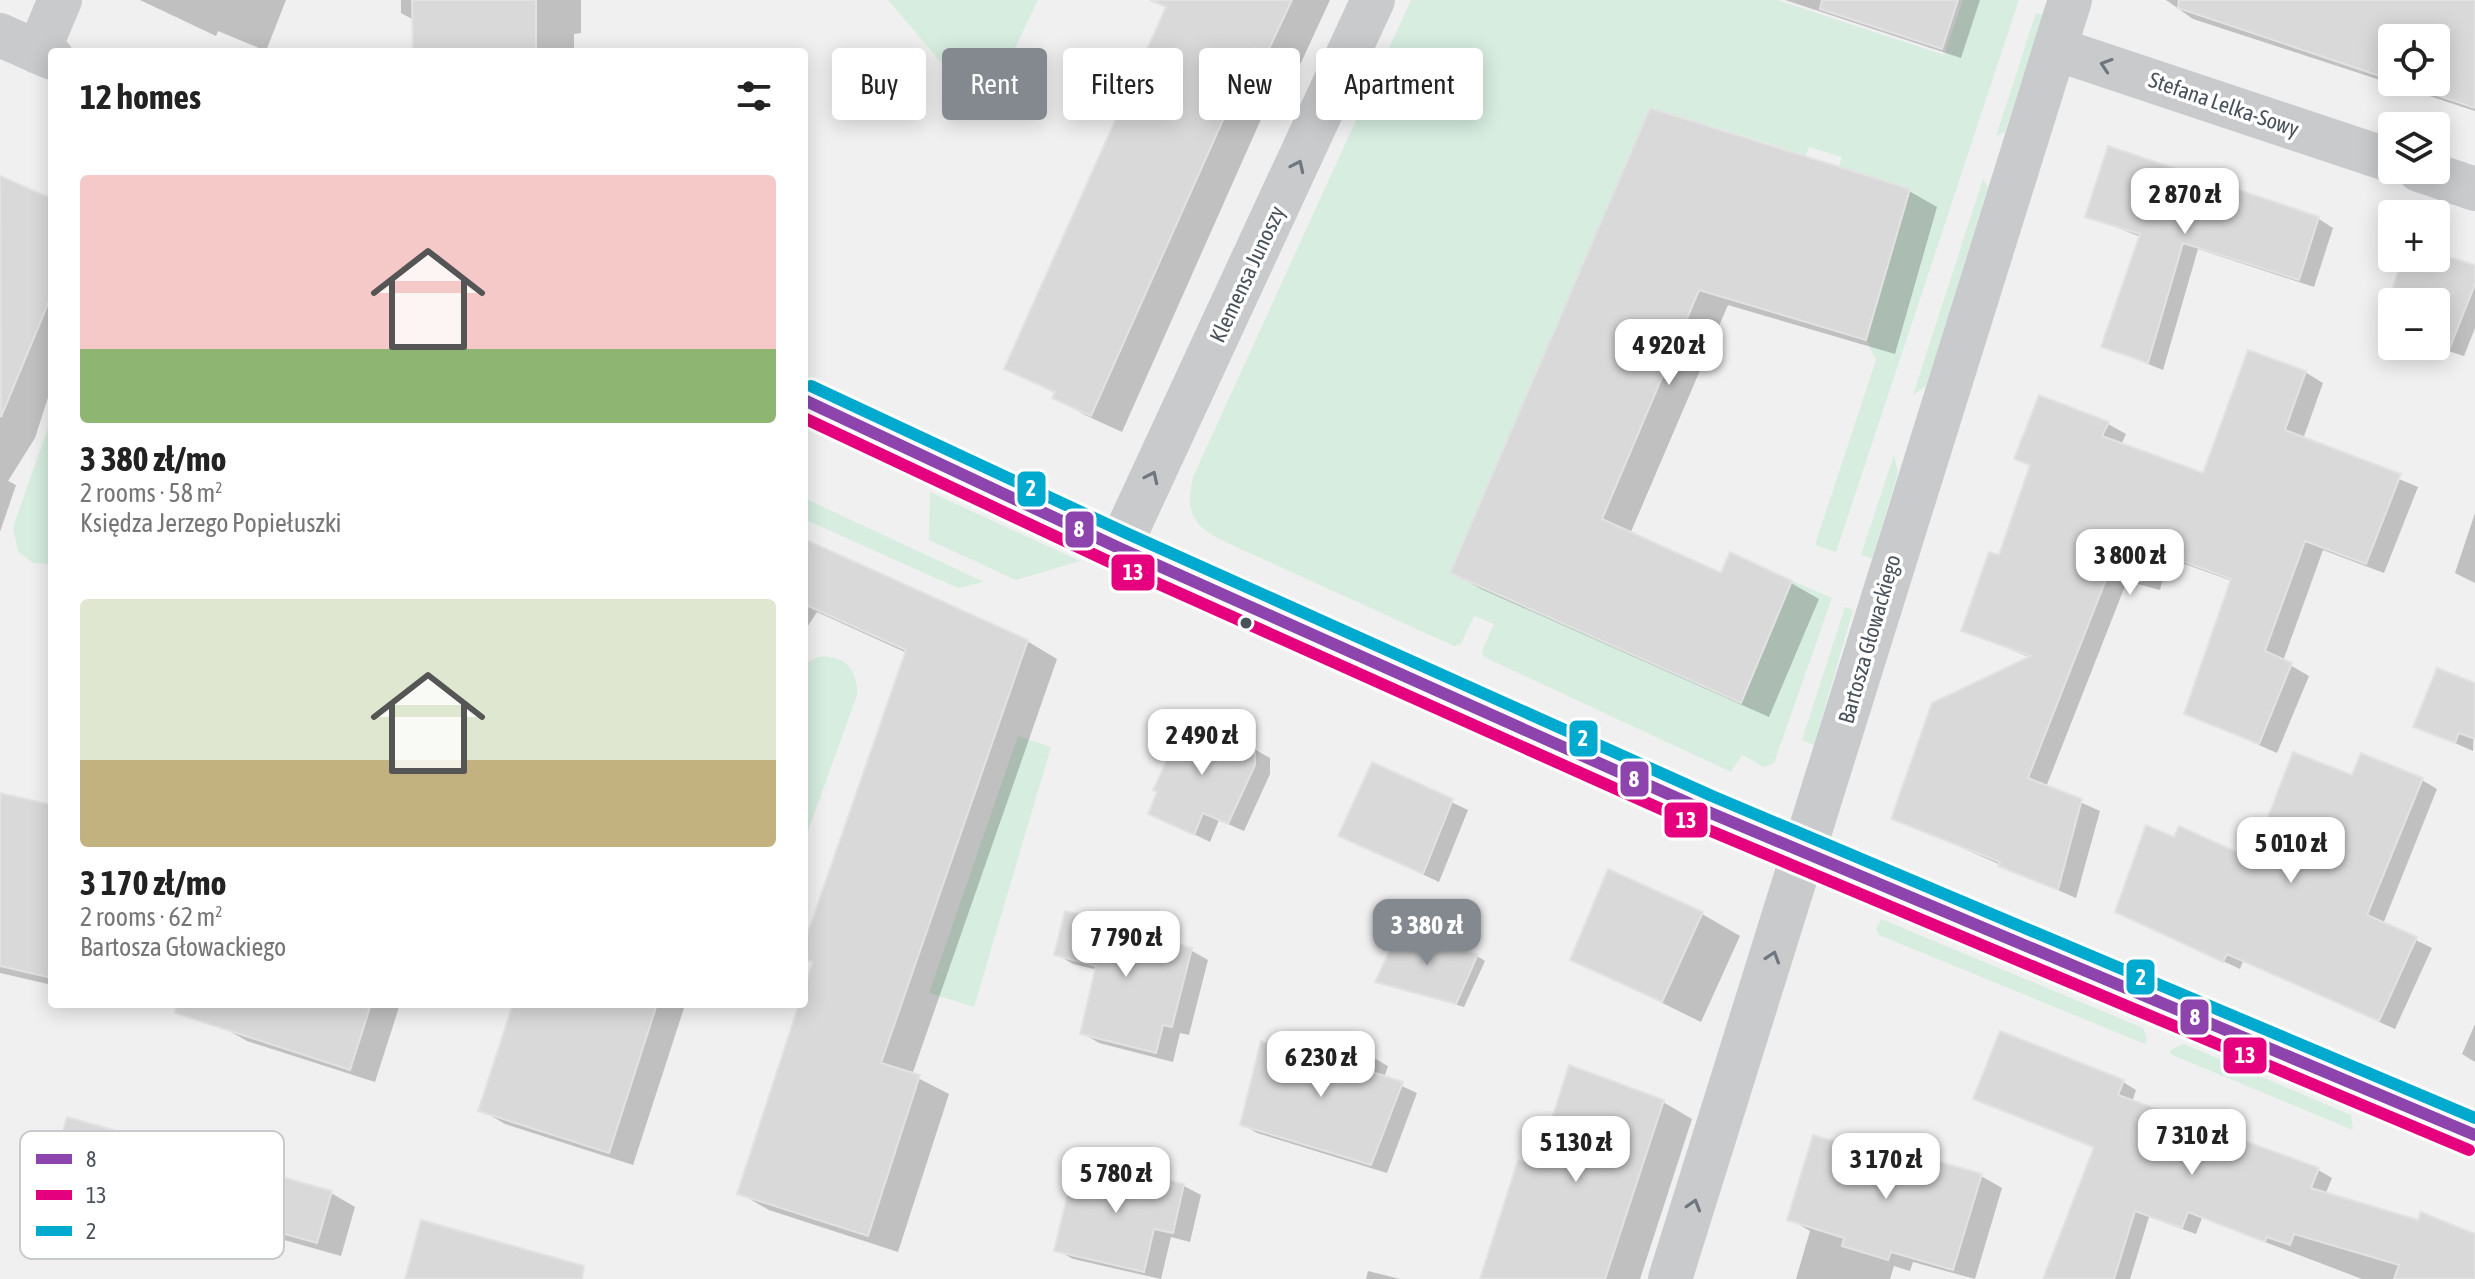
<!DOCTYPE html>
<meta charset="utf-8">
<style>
:root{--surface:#fff;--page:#f6f6f6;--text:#222;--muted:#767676;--accent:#83898f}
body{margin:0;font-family:"Asap Condensed",sans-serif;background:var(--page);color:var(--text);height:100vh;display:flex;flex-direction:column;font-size:30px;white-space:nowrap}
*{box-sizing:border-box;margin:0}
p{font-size:26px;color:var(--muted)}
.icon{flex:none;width:44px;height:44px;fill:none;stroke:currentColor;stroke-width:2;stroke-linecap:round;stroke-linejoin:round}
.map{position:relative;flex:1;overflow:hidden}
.panel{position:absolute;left:48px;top:48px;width:760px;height:960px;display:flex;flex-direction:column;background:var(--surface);border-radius:8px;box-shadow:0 4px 20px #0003}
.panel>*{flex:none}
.top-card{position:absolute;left:832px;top:48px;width:760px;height:72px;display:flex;gap:16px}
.fabs{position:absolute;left:2378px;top:24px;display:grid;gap:16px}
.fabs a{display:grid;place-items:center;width:72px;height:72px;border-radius:8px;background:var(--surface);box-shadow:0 4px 20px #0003;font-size:40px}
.price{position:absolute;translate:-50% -68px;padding:0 18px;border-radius:16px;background:#fff;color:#222;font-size:26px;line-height:52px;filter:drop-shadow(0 2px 4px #0008)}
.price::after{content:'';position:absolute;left:50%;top:48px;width:24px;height:18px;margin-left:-12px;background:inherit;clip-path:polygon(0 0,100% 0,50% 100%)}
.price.on{background:var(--accent);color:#fff}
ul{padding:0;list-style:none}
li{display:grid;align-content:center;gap:16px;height:424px;padding:0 32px}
li span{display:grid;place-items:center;height:248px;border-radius:8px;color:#555}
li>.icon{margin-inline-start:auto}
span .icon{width:144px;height:144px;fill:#fffc;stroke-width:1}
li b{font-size:34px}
h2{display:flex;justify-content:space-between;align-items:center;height:96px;padding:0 32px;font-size:34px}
.chip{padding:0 28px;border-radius:8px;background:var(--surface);box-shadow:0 4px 20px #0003;font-size:28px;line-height:72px}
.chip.on{background:var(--accent);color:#fff}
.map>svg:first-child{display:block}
.green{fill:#d6ede0}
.shadow{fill:#0003;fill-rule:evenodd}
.building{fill:#d9d9da;stroke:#e2e2e3;stroke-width:2}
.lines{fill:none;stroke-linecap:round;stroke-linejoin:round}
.minor{stroke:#c8cacc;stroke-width:44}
.bus-1-casing{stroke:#fff;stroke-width:18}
.bus-2-casing{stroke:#fff;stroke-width:18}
.bus-3-casing{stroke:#fff;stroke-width:18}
.bus-1{stroke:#8e44ad;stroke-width:12}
.bus-2{stroke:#e5007d;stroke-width:12}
.bus-3{stroke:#00a9ce;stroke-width:12}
.oneway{stroke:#6f767d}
.bus-dot{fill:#49525b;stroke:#fff;stroke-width:3}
.labels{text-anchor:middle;stroke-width:7;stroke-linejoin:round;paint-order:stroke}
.street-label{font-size:22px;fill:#49525b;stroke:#fff}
.key{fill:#fff;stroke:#c8cbce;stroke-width:2}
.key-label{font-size:22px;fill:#49525b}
.line-badge{stroke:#fff;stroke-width:3}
.badge-label{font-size:22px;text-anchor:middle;font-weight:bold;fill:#fff}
</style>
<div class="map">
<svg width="2475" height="1279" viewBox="0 0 2475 1279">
<rect width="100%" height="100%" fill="#f0f0f0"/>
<g class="green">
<polygon points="888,0 1038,0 984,113"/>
<path d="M1411 0H1777L1944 55 1963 0H2019L1836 552 1815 545 1876 360 1866 339 1910 189 1839 166 1842 157 1809 147 1806 155 1651 108 1451 573 1740 703 1792 581 1832 598 1774 763 1764 767 1742 755 1731 772 1484 657 1482 651 1494 624 1474 616 1461 644 1454 646 1219 539C1190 523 1186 509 1193 477Z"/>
<polygon points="2036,13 2043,15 2005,132 1996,136"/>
<polygon points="1983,179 1988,187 1926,386 1913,395"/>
<polygon points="52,417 52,564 33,563 18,551 13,527"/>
<polygon points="1894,455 1898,473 1872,558 1861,555"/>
<polygon points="930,492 1080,561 1016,580 929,540"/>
<polygon points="804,498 984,582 958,588 804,519"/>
<polygon points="1845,607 1853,610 1814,745 1802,740"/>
<path d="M818 657C843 654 858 669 857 695L804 842V664Z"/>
<polygon points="1018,736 1051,747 974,1007 929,993"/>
<polygon points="1881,919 2143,1028 2147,1039 2145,1044 1879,935 1876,929"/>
<polygon points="2184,1044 2351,1115 2353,1130 2170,1054 2172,1049"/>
</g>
<g class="shadow">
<polygon points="140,0 286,0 266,51 218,31 216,36"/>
<polygon points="401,0 581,0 581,33 574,34 574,52 415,52 414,20 401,13"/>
<polygon points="1171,0 1330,0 1298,69 1286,63 1122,432 1085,415 1054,397 1056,394 1007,368"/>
<polygon points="1785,0 1980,0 1961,58"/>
<path d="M2166 0H2475V111L2193 19ZM2392 38H2436V82H2392Z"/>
<polygon points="1651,111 1909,191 1937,207 1895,354 1728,305 1630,534 1722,575 1791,583 1819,599 1769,717 1481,589 1453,573"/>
<polygon points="2109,148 2319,219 2333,228 2314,287 2198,249 2163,370 2103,346 2141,237 2087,216"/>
<polygon points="0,178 52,202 52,385 35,438 8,481 16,485 0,532"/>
<polygon points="2436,255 2475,267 2475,328 2464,356 2432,346 2436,346 2436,302 2392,302 2392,332 2383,327 2404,258 2436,258"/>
<polygon points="2305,372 2323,383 2303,439 2418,487 2384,573 2323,550 2283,661 2309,676 2277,753 2186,713 2232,581 2168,558 2160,590 2127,581 2046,787 2100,811 2076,898 1894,818 2031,658 1963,630 2000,558 2031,466 2017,458 2108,424 2126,434 2121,445 2205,475"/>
<polygon points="2475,513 2475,583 2455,573"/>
<polygon points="804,541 1027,641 1057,659 912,1075 949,1094 898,1252 769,1210 739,1193 801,1004 804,1004 815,962 804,950 907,653 817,612 804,632"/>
<polygon points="2475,685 2473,751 2416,726"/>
<polygon points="1254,749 1270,758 1270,774 1244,831 1219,820 1210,842 1163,819"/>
<polygon points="1373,765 1468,810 1439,882 1341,836"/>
<polygon points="2422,780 2437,789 2383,924 2432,948 2395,1029 2243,961 2240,969 2134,920 2175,839 2253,861"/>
<polygon points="0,795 52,807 52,985 0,973"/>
<polygon points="1702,914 1740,936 1701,1022 1573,959"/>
<polygon points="1169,938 1208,960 1189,1035 1180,1033 1173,1062 1099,1043 1082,1033 1098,970 1073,964 1056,954"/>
<polygon points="1477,956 1485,961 1464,1007 1378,981"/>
<polygon points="230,1004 400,1004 375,1082 247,1041 222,1027"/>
<polygon points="515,1004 678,1004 684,1008 633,1165 505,1124 481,1110"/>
<polygon points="2475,1024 2475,1062 2462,1054"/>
<polygon points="1316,1057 1372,1057 1388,1066 1384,1078 1417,1093 1387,1173 1257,1133 1242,1124"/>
<polygon points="2123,1082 2136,1090 2132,1102 2318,1170 2332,1178 2325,1195 2475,1236 2475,1279 2362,1279 2202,1218 2196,1234 2149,1217 2130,1279 2059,1279 2096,1149 1975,1098"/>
<polygon points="1663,1102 1692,1119 1640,1279 1482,1279 1539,1169"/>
<polygon points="1875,1155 1981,1176 2002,1188 1975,1279 1913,1262 1910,1271 1894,1266 1890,1279 1796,1279 1810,1231 1790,1219"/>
<polygon points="1078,1161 1184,1186 1201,1195 1190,1242 1171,1237 1161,1279 1073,1259 1057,1250"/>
<polygon points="55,1168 331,1193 355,1207 341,1256 79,1182"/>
<polygon points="1368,1271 1400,1279 1366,1279"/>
</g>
<g class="building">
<polygon points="412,0 536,0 536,52 413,52"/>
<polygon points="1150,0 1292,0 1267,53 1255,48 1091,416 1052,398 1055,392 1004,369 1166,7"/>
<polygon points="1822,0 1958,0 1942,49 1820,9"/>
<polygon points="2179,0 2475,0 2475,108 2398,82 2436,82 2436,38 2392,38 2392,80 2178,8"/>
<polygon points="1650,108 1910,189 1866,340 1699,290 1602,519 1721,573 1730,552 1792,581 1741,703 1450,573"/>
<polygon points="2108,146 2319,217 2299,280 2183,243 2148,363 2101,347 2140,234 2085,217"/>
<polygon points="0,176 52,199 52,294 1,417"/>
<polygon points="2402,258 2453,258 2475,265 2475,284 2449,350 2436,345 2436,302 2392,302 2392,331 2381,328"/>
<polygon points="2248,350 2306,371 2285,430 2401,474 2366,564 2305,541 2265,651 2292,663 2259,744 2184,714 2231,579 2150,549 2142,581 2109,572 2028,778 2082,799 2058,890 1998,866 2000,862 1891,819 1932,703 2031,656 1961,631 1989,552 1999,555 2030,465 2014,459 2039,395 2109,422 2102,436 2203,473"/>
<polygon points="804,539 1028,640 881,1063 920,1075 868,1236 737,1194 799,1004 804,1004 804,988 813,962 804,959 804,944 906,650 804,604"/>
<polygon points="2437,668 2475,683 2475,739 2459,733 2455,743 2413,727"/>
<polygon points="1188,717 1255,747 1255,765 1228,824 1203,813 1194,835 1148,814 1157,792 1153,790"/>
<polygon points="2293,752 2352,775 2361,753 2423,778 2367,915 2417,937 2379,1021 2227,954 2223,962 2115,912 2146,825 2174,837 2179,826 2252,859"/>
<polygon points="1372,762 1453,799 1423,874 1338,836"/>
<polygon points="0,793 52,805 52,978 0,966"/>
<polygon points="1608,869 1703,912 1662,1002 1570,960"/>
<polygon points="1065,911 1170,936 1168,941 1192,948 1172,1027 1163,1025 1156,1053 1080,1034 1096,966 1054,955"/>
<polygon points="1400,929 1478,954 1456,1004 1375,982"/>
<polygon points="176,1004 371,1004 350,1070 175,1013"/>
<polygon points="513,1004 657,1004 609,1153 478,1111"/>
<polygon points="2000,1031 2124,1080 2118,1095 2319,1168 2311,1188 2418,1220 2421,1212 2475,1234 2475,1279 2394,1279 2399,1265 2294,1234 2290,1245 2267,1237 2265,1242 2188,1212 2182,1228 2135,1211 2114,1279 2043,1279 2094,1147 1973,1099"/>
<polygon points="1320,1039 1373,1055 1369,1071 1403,1082 1371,1165 1240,1125 1261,1041 1272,1044 1273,1040 1315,1054"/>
<polygon points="1569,1065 1664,1100 1605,1279 1480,1279 1518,1160 1537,1166"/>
<polygon points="67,1117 332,1191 317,1243 52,1169"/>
<polygon points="1813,1135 1873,1153 1875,1143 1982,1174 1953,1270 1891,1252 1888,1260 1842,1246 1844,1238 1787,1220"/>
<polygon points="1076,1159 1184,1184 1173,1233 1154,1229 1144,1272 1054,1251"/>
<polygon points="421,1220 584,1266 582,1279 405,1279"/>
</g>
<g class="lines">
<g class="minor">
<polyline points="0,35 52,58"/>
<polyline points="2056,49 2392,161"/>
<polyline points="38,52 60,0"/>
<polyline points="2419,170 2475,189"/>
<polyline points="804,400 1119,548 1706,811 2475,1135"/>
<polyline points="1119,548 1373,0"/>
<polyline points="1670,1279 2070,0"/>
</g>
<defs>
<polyline id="bus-1" points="804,400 1119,548 1706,811 2475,1135"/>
<polyline id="bus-2" points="804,418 1112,563 1699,826 2469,1150"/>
<polyline id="bus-3" points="811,386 1126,533 1712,796 2475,1118"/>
</defs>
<use href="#bus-1" class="bus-1-casing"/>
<use href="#bus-2" class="bus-2-casing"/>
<use href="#bus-3" class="bus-3-casing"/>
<use href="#bus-1" class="bus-1"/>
<use href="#bus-2" class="bus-2"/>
<use href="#bus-3" class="bus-3"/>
</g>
<defs><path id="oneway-chevron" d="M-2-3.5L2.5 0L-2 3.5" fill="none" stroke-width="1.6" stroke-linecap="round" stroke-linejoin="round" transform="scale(2)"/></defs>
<g class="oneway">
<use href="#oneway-chevron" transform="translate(2106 65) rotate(-162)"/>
<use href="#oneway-chevron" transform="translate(1298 166) rotate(-65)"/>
<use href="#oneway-chevron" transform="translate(1152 477) rotate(-65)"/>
<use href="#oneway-chevron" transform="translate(1773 957) rotate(-72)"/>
<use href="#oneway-chevron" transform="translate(1694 1205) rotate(-73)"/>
</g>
<circle class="bus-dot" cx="1246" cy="623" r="7"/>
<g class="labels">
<g class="street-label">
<text transform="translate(2224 104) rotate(19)" y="8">Stefana Lelka-Sowy</text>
<text transform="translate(1247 274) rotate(-65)" y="8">Klemensa Junoszy</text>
<text transform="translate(1869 639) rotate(-74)" y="8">Bartosza Głowackiego</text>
</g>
</g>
<rect x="20" y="1131" width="264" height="128" rx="12" class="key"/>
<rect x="36" y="1154" width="36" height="10" fill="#8e44ad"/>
<rect x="36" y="1190" width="36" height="10" fill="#e5007d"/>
<rect x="36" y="1226" width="36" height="10" fill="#00a9ce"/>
<g class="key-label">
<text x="86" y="1167">8</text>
<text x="86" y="1203">13</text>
<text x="86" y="1239">2</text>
</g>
<g class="line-badge">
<rect x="1016" y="470" width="31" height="38" rx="8" fill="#00a9ce"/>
<rect x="1064" y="510" width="31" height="39" rx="8" fill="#8e44ad"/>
<rect x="1110" y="553" width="46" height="39" rx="8" fill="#e5007d"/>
<rect x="1568" y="719" width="31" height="39" rx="8" fill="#00a9ce"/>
<rect x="1619" y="760" width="31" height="38" rx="8" fill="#8e44ad"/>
<rect x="1663" y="801" width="46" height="38" rx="8" fill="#e5007d"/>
<rect x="2125" y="958" width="31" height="38" rx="8" fill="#00a9ce"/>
<rect x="2179" y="998" width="31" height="38" rx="8" fill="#8e44ad"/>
<rect x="2222" y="1036" width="46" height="39" rx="8" fill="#e5007d"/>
</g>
<g class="badge-label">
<text x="1031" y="496">2</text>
<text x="1079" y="537">8</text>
<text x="1133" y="580">13</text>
<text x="1583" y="746">2</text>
<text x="1634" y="787">8</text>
<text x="1686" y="828">13</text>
<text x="2141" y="985">2</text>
<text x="2195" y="1025">8</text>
<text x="2245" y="1063">13</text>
</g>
</svg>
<div class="fabs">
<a><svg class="icon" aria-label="locate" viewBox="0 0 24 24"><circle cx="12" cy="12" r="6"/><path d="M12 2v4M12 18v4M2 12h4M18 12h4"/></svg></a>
<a><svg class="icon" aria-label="layers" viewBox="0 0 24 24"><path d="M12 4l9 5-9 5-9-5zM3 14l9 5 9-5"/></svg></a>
<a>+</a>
<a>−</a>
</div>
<b class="price" style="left:2185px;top:236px">2 870 zł</b>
<b class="price" style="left:1669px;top:387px">4 920 zł</b>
<b class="price" style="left:2130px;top:597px">3 800 zł</b>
<b class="price" style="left:1202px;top:777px">2 490 zł</b>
<b class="price" style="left:2291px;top:885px">5 010 zł</b>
<b class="price on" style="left:1427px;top:967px">3 380 zł</b>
<b class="price" style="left:1126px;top:979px">7 790 zł</b>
<b class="price" style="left:1321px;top:1099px">6 230 zł</b>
<b class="price" style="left:2192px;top:1177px">7 310 zł</b>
<b class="price" style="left:1576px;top:1184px">5 130 zł</b>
<b class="price" style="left:1886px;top:1201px">3 170 zł</b>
<b class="price" style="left:1116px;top:1215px">5 780 zł</b>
<div class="top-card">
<a class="chip">Buy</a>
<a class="chip on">Rent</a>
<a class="chip">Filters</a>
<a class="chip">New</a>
<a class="chip">Apartment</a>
</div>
<section class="panel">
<h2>12 homes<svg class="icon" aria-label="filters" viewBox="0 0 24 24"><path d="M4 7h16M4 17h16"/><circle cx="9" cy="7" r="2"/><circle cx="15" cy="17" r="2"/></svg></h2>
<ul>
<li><span style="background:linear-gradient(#f6c9c9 70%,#8fb573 0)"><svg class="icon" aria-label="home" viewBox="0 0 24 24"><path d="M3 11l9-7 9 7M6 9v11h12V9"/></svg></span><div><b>3 380 zł/mo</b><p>2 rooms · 58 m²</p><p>Księdza Jerzego Popiełuszki</p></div></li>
<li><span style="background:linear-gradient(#dfe7d0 65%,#c2b280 0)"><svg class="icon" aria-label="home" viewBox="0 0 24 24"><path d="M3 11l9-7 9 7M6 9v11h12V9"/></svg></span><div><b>3 170 zł/mo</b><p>2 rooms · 62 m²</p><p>Bartosza Głowackiego</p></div></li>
</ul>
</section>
</div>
